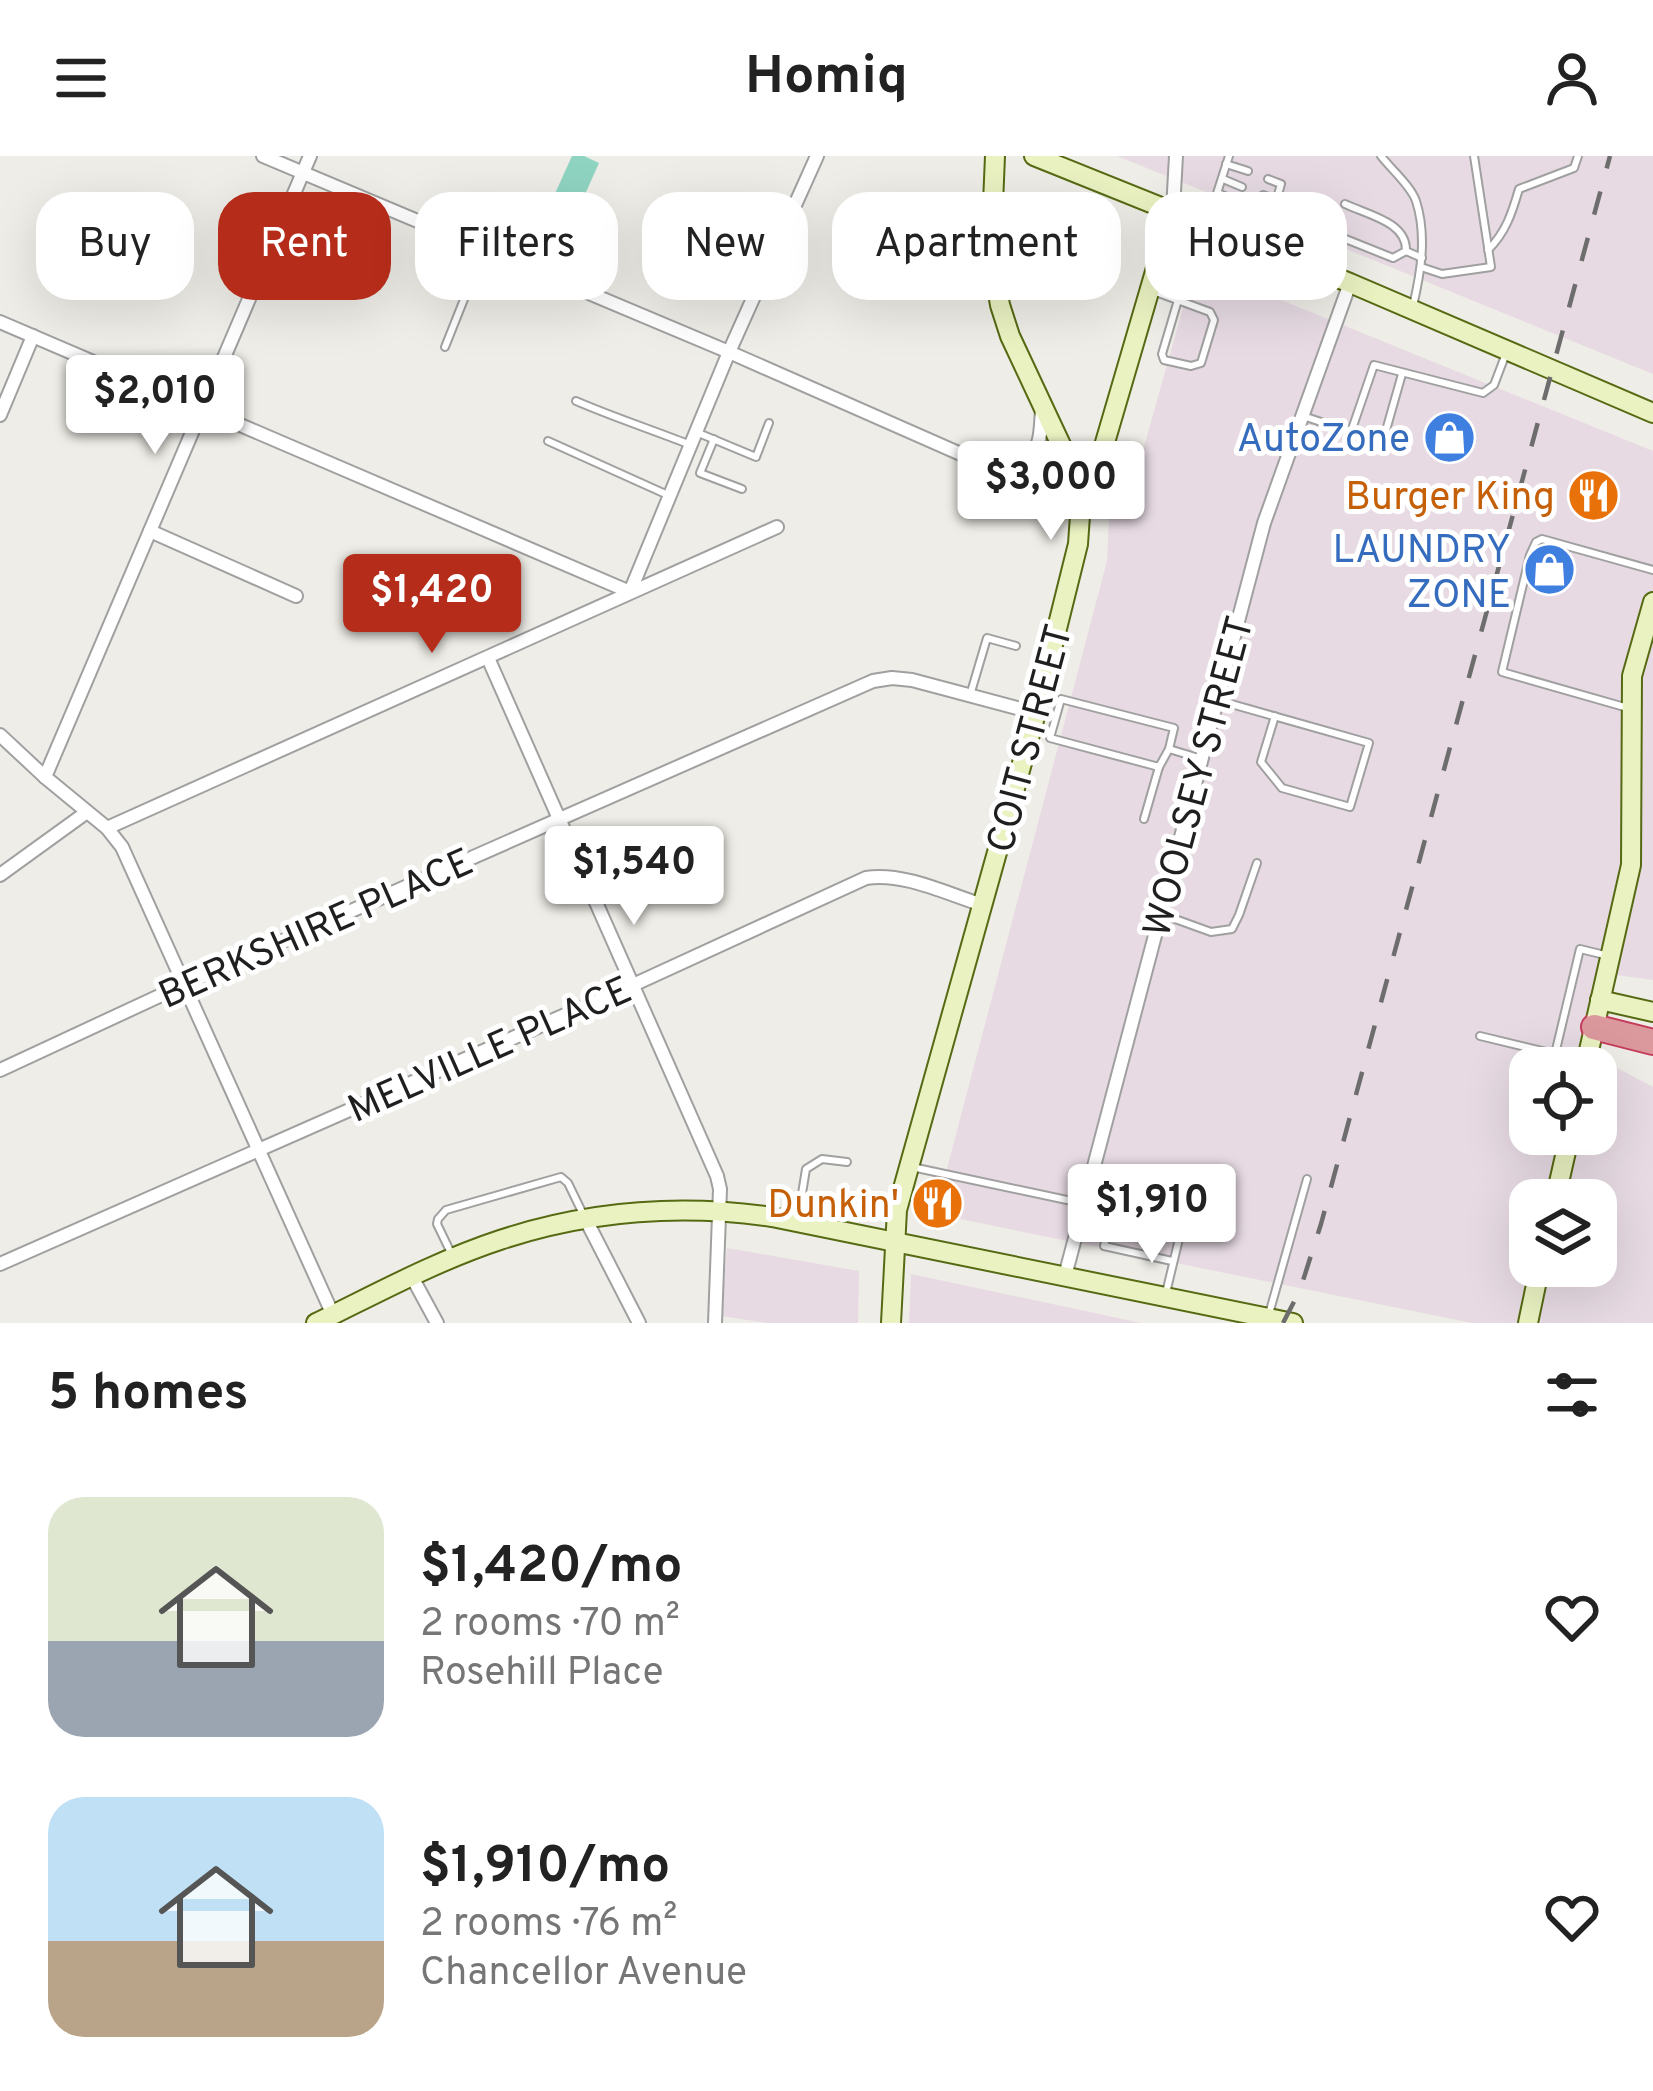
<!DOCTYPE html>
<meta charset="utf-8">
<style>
:root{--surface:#fff;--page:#f6f6f6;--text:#222;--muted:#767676;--accent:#b52c1a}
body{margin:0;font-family:Overpass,sans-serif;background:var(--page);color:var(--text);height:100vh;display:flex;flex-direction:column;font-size:45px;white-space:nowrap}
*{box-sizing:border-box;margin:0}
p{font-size:39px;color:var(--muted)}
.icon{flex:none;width:66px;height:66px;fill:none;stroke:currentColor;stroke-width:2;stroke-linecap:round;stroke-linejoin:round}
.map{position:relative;height:1167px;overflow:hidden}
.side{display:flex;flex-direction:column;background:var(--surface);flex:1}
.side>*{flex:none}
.top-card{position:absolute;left:36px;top:36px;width:1581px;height:108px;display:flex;gap:24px}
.fabs{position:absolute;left:1509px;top:891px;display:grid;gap:24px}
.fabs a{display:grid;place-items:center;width:108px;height:108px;border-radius:24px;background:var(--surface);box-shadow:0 12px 48px #0002;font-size:60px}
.price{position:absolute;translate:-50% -102px;padding:0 27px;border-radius:12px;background:#fff;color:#222;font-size:39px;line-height:78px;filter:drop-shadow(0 3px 6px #0008)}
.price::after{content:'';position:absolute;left:50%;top:72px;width:36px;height:27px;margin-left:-18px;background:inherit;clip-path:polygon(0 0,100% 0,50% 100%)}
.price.selected{background:var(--accent);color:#fff}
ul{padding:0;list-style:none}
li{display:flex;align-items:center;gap:36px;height:300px;padding:0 48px}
li span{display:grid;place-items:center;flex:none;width:336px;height:240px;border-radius:36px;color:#555}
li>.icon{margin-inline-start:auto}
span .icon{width:144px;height:144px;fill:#fffc;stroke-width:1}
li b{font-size:51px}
h2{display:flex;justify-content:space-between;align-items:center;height:144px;padding:0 48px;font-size:51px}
.tag{padding:0 42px;border-radius:36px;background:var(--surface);box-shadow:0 12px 48px #0002;font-size:42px;line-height:108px}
.tag.selected{background:var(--accent);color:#fff}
header{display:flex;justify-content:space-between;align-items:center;height:156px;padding:0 48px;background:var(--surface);font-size:54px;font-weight:700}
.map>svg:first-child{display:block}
.industrial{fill:#e7dae3;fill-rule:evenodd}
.pitch{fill:#8fd4c1}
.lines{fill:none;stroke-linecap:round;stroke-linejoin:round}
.lane-casing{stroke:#a0a0a0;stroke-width:10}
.street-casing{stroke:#a0a0a0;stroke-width:16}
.secondary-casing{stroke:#566a13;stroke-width:22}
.highway-casing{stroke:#c53c5b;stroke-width:28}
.lane{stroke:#fff;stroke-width:6}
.street{stroke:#fff;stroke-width:12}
.secondary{stroke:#eaf2c2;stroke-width:18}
.highway{stroke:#dc999d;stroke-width:24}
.rail{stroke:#6d6d6d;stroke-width:4.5;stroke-dasharray:24 24;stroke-linecap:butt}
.labels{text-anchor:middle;stroke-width:10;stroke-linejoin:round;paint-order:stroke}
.shop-label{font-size:39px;fill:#366cbe;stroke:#fff;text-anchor:end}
.food-label{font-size:39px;fill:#c56008;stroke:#fff;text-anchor:end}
.street-label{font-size:39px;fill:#1f1f1f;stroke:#fff}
</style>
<header><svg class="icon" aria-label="menu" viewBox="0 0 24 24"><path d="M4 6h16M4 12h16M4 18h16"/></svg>Homiq<svg class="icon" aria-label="person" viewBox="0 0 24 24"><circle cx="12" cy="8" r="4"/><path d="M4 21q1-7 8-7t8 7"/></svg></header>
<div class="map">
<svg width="1653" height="1167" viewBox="0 0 1653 1167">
<rect width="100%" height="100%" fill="#efede7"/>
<g class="industrial">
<polygon points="1117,0 1653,0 1653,218 1184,27"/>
<path d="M1195 109 1653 295V824L1609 818 1589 897 1653 931V1167H1472L935 1058 1107 405 1110 343 1142 298ZM1530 912H1596V978H1530ZM1530 1044H1596V1110H1530Z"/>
<polygon points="727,1092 859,1115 858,1167 767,1167 721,1160"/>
<polygon points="911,1118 1141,1167 909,1167"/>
</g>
<polygon class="pitch" points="572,0 584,0 599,7 578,54 553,42"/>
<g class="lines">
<defs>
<g id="lane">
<path d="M1381 0C1391 13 1411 30 1416 45 1427 79 1421 116 1413 150"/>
<polyline points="1226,8 1248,15"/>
<polyline points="1223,23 1242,31"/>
<polyline points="1268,23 1281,28 1269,70"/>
<polyline points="1218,37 1236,45"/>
<polyline points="1263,39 1276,44"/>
<polyline points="1214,47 1269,70 1261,89"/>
<path d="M1345 48C1368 59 1407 66 1406 95L1422 102"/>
<polyline points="1256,54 1272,61"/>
<polyline points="1208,65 1229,0"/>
<polyline points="1333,78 1393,102 1406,95"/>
<path d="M1488 94C1506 76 1512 57 1519 33L1574 12 1578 0"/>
<polyline points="1421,111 1442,118 1491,111 1474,0"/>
<polyline points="1153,135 1210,156 1214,164 1201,207 1191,210 1164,204 1162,198 1178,144"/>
<polyline points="445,191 484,93"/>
<path d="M576 245C613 261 650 273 688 288"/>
<polyline points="1303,260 1351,276 1374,209 1483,237 1494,229 1505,200"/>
<polyline points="696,276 756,301 769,267"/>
<polyline points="1351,276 1383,285 1402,218"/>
<polyline points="714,283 700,317 742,333"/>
<polyline points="548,285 670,340"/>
<polyline points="971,536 987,482 1016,490"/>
<polygon points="1061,543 1174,572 1169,593 1159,611 1050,582"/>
<polyline points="1217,544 1369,587 1350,651 1282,632 1261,606 1275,560"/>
<polyline points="1628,552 1502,516 1530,399 1536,386 1542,383 1653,414"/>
<polyline points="1169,593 1202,603"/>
<polyline points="1144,663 1159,611"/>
<polyline points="1164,759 1211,776 1232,773 1239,759 1257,707"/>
<polyline points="1480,880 1555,898"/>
<polyline points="1583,905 1555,898 1580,793 1609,800"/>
<polyline points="912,1011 1081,1047"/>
<polyline points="1087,1039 1184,1062 1166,1137"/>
<polyline points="1114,1045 1104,1090 1172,1105"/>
<polyline points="798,1062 806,1013 822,1003 847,1006"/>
<polyline points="452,1099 437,1068 438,1063 446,1054 561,1021 568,1027 583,1058"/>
<polyline points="1269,1158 1307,1023"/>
</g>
<g id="street">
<polyline points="263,0 729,196 1038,332 1081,345"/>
<polyline points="1173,54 1176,0"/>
<polyline points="0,166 630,436 729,196 817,0"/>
<polyline points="0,259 33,180"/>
<path d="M992 310C1039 308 1040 294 1042 252"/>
<polyline points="150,375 296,440"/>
<polyline points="488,502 717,1020 720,1033 715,1167"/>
<polyline points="0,579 45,621 107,672 122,691 333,1159"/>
<polyline points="45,621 310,0"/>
<polyline points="107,672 777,371"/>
<polyline points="0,719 87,656"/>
<polyline points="0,914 183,829 873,525 892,522 912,524 1036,557"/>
<polyline points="585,1062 639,1167"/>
<path d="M0 1108 633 829 866 722C904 716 947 738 983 749"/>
<polyline points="1065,1120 1264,367 1350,127"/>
<polyline points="412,1121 437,1167"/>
</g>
<g id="secondary">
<polyline points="995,0 991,95 1000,149 1010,180 1069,306 1081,345"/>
<polyline points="1034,0 1350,127 1653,257"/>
<polyline points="1600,844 1653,856"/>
<polyline points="1585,912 1631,709 1632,520 1653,446"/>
<polyline points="1555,1044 1570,978"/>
<path d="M316 1167C376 1138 436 1105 500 1084 588 1055 681 1048 772 1061L1293 1167"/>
<polyline points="891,1167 897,1054 1036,557 1078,388 1081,345 1099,307 1173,54"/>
<polyline points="1528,1167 1540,1110"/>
</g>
<polyline id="highway" points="1594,871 1653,886"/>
</defs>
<use href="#lane" class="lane-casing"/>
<use href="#street" class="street-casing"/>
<use href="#secondary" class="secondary-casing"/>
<use href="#highway" class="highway-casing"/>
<use href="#lane" class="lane"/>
<use href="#street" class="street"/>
<use href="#secondary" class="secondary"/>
<use href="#highway" class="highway"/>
<polyline class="rail" points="1283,1167 1300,1134 1321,1068 1610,0"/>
</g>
<defs>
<symbol id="shop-disc" viewBox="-11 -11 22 22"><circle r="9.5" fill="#3f7fe0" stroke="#fff"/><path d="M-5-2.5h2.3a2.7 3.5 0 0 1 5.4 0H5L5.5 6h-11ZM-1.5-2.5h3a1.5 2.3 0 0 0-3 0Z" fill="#fff"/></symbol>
<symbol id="restaurant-disc" viewBox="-11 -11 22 22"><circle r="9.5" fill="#e8710a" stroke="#fff"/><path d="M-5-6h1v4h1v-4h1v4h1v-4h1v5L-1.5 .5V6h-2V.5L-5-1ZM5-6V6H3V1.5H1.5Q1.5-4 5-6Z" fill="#fff"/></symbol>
</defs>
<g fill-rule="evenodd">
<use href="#shop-disc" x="1420" y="252" width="59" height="59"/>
<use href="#restaurant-disc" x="1564" y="310" width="59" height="59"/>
<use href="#shop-disc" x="1520" y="384" width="59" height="59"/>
<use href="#restaurant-disc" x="908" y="1018" width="59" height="59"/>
</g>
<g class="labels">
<g class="shop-label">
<text x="1410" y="295">AutoZone</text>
<text x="1511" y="406">LAUNDRY<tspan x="1511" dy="45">ZONE</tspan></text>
</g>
<g class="food-label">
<text x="1555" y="353">Burger King</text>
<text x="899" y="1061">Dunkin'</text>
</g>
<g class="street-label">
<text transform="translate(1028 582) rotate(-75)" y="14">COIT STREET</text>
<text transform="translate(1197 620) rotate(-75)" y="14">WOOLSEY STREET</text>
<text transform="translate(315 771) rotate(-24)" y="14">BERKSHIRE PLACE</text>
<text transform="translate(489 892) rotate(-24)" y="14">MELVILLE PLACE</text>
</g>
</g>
</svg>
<div class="fabs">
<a><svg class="icon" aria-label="locate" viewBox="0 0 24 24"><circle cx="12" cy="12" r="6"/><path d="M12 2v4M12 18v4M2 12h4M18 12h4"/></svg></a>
<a><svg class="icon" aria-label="layers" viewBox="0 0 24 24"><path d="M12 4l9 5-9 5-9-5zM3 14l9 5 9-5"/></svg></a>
</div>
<b class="price" style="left:155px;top:301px">$2,010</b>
<b class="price" style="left:1051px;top:387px">$3,000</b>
<b class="price selected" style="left:432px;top:500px">$1,420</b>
<b class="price" style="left:634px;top:772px">$1,540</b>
<b class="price" style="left:1152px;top:1110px">$1,910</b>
<div class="top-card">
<a class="tag">Buy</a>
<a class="tag selected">Rent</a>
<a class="tag">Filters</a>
<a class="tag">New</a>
<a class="tag">Apartment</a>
<a class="tag">House</a>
</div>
</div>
<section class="side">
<h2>5 homes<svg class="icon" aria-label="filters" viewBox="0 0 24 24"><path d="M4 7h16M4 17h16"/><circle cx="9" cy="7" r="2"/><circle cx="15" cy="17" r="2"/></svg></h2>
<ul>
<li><span style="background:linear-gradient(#dfe7d0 60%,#9aa5b1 0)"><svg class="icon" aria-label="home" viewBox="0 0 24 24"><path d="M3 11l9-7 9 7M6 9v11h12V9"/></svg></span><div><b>$1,420/mo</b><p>2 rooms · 70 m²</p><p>Rosehill Place</p></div><svg class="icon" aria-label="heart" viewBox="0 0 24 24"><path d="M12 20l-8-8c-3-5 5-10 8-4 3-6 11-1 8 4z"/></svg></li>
<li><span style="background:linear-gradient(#bfe0f5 60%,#b9a48a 0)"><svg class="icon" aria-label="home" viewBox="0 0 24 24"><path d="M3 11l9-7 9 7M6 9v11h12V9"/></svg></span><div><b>$1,910/mo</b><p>2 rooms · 76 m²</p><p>Chancellor Avenue</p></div><svg class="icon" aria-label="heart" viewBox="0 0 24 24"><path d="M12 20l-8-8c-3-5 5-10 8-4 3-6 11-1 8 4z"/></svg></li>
</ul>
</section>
